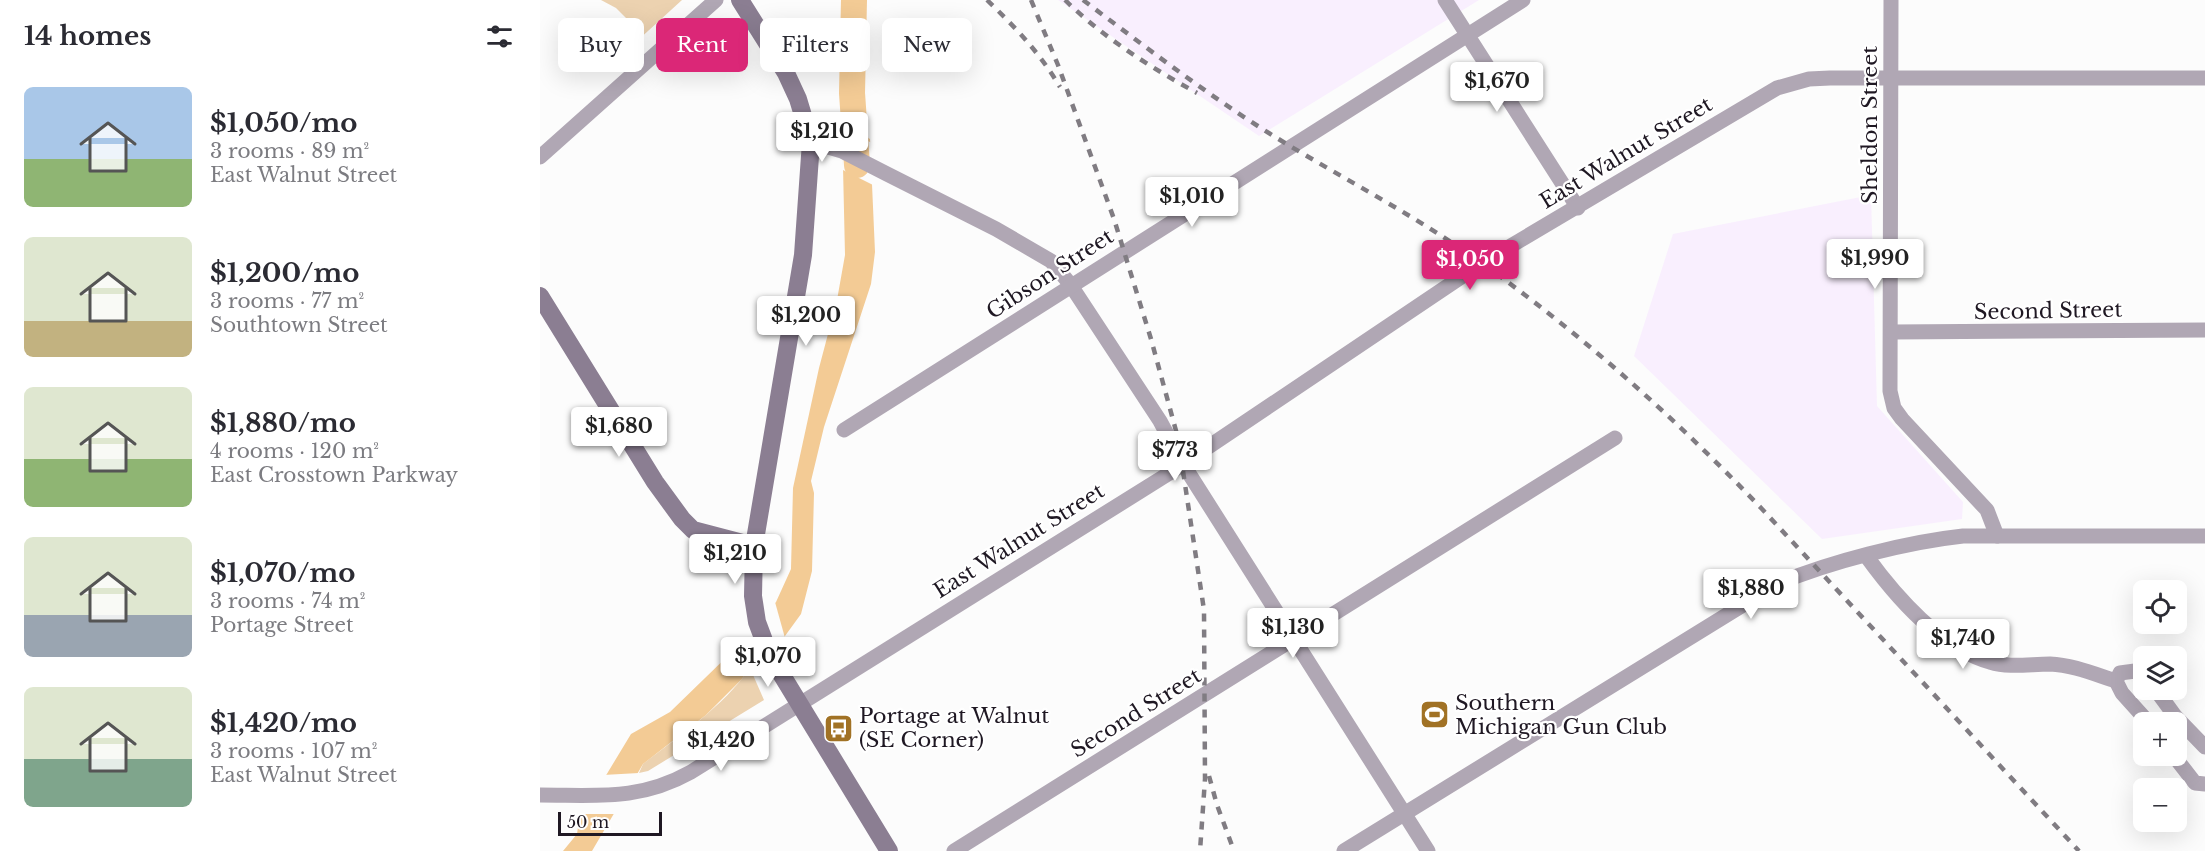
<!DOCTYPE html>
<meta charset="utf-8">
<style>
:root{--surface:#fff;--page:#f2f2f3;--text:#2b2b33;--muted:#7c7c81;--accent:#db2777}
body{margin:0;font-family:"Libre Baskerville",serif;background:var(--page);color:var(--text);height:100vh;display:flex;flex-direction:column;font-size:22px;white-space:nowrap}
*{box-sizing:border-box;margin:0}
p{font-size:20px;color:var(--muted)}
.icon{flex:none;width:33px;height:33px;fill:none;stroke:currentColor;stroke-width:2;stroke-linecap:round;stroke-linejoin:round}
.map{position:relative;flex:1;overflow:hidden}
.drawer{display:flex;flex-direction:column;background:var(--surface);width:540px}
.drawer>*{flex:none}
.top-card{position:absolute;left:18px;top:18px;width:570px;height:54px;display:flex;gap:12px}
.tools{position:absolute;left:1593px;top:580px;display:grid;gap:12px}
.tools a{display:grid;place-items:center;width:54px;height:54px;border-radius:9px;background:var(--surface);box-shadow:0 6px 24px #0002;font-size:30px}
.scale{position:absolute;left:18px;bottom:15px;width:104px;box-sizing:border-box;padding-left:6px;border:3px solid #1f1823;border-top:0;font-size:16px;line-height:21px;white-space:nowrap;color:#1f1823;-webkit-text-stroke:4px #fff;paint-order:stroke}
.price{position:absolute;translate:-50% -51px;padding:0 14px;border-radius:6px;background:#fff;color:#222;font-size:20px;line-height:39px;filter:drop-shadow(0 2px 3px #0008)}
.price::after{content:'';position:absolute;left:50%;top:36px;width:18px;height:14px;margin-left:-9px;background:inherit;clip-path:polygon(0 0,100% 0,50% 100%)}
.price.selected{background:var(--accent);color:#fff}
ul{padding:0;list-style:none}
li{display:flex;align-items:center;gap:18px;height:150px;padding:0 24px}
li span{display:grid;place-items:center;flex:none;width:168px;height:120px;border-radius:9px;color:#555}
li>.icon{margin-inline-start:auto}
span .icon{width:72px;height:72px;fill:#fffc;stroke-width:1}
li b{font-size:26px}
h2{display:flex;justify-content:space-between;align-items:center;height:72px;padding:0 24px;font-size:26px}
.chip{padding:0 21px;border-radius:9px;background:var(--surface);box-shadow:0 6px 24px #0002;font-size:21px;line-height:54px}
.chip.selected{background:var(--accent);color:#fff}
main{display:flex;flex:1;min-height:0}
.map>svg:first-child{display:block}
.built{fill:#f9effe}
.green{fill:#ecd2b0}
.water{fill:#f3cb95}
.pier{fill:#fcfcfc}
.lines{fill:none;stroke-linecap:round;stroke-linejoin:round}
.river{stroke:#f3cb95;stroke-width:26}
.street{stroke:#b0a7b4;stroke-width:15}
.secondary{stroke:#8b7e92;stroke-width:18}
.rail{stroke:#807c82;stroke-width:4.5;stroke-dasharray:8 8;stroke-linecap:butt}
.labels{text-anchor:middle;stroke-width:4.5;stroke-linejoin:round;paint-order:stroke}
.street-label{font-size:21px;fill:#1f1823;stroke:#fff}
.poi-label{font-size:21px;fill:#1f1823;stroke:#fff;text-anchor:start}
</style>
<main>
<section class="drawer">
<h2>14 homes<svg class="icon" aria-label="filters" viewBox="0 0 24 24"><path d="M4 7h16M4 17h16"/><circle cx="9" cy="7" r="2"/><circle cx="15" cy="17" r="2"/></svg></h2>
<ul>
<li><span style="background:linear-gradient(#a9c7e8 60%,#8fb573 0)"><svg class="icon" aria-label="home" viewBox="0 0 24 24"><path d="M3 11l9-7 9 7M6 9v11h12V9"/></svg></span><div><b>$1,050/mo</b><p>3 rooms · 89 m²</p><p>East Walnut Street</p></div></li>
<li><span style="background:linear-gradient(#dfe7d0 70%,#c2b280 0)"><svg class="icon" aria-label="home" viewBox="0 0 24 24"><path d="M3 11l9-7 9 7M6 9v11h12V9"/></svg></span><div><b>$1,200/mo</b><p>3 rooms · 77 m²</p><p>Southtown Street</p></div></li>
<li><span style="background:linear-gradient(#dfe7d0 60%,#8fb573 0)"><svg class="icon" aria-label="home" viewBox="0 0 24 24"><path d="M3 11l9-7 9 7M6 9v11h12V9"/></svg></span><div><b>$1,880/mo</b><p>4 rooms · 120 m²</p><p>East Crosstown Parkway</p></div></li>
<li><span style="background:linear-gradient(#dfe7d0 65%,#9aa5b1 0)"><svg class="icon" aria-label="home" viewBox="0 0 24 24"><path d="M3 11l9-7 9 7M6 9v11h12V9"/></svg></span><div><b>$1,070/mo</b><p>3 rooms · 74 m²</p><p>Portage Street</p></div></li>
<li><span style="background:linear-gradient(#dfe7d0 60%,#7fa58c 0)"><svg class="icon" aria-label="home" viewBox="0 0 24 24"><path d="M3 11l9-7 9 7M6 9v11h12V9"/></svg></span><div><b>$1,420/mo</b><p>3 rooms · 107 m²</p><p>East Walnut Street</p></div></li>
</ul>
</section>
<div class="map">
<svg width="1665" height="851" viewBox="0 0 1665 851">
<rect width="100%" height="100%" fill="#fcfcfc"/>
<g class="built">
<polygon points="518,0 939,0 719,136"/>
<polygon points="1331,195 1337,406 1423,502 1422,519 1282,539 1094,356 1133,234"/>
</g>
<g class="green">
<polygon points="61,0 142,0 63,72 59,68 85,43 81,39 93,25 76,8"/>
<path d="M210 668 224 700 108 771 99 773 103 764C140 735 183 707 210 668Z"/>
</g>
<polygon class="water" points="302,123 330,139 335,252 331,284 284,427 271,481 274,493 272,571 261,614 245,636 210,668 201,680 166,715 103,764 52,851 23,851 37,834 39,820 91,734 130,712 199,645 236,602 251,569 253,488 279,368 297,300 305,255"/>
<g class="pier">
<polygon points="301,128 332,143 333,185 303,170"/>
<polygon points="235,602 245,638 212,670 199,641"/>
<polygon points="99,773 75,814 41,814 63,775"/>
</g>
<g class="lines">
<polyline class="river" points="314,0 312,93 317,165"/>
<g class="street">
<polyline points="905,0 1038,208"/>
<polyline points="1351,0 1350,391 1354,408 1362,419 1447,510 1457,536"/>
<polyline points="271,142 302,151 347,174 456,229 511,261 530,284 620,421 643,464 888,851"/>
<polyline points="0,157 176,0"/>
<polyline points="1352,332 1665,330"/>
<polyline points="304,430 983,0"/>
<path d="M1327 557C1356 597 1401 648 1450 662 1469 668 1490 664 1510 664 1533 665 1554 674 1576 681"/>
<polyline points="1604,676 1595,671 1580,673 1576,681 1582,693 1609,723"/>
<polyline points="1616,690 1635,716 1665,747"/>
<polyline points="1634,756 1655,783 1665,784"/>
<path d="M0 795C58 795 99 801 151 772L628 474 942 263 1237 88 1269 79 1290 78H1665"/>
<polyline points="414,851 1075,438"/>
<path d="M804 851 1237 584C1289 562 1367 542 1423 536H1665"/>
</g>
<g class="secondary">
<polyline points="200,0 246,73 258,99 271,142 263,255 214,546 213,596 217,622 229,654 349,851"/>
<polyline points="0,296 115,482 142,519 153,530 214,546"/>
</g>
<g class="rail">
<path d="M447 0C475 27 500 53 520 87"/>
<polyline points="491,0 518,65 574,219 611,339 638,438 664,610 665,779 660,851"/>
<path d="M525 0C564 38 610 67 657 93"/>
<path d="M543 0C611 51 678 103 750 146 815 185 882 220 943 264 1045 337 1136 419 1222 509L1539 851"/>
<polyline points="669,776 677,805 694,851"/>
</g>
</g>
<defs>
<symbol id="stadium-square" viewBox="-11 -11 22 22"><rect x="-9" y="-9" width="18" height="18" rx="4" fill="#a17225" stroke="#fff"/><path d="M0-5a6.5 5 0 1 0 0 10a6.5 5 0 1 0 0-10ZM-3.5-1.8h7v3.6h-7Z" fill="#fff"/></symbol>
<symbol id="bus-square" viewBox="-11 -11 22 22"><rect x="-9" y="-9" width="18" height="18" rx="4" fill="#a17225" stroke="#fff"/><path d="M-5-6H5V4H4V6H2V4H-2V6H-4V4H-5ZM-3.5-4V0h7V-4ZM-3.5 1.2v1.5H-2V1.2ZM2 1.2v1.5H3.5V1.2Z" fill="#fff"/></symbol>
</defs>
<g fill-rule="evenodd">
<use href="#stadium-square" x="878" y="698" width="33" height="33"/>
<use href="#bus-square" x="282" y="712" width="33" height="33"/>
</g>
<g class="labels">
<g class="street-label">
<text transform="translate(1330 125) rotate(-90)" y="7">Sheldon Street</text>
<text transform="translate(1086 153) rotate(-31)" y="7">East Walnut Street</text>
<text transform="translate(510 274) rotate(-33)" y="7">Gibson Street</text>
<text transform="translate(1508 311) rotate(-1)" y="7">Second Street</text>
<text transform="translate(479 541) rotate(-32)" y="7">East Walnut Street</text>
<text transform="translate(596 713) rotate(-32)" y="7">Second Street</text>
</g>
<g class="poi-label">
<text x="915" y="710">Southern<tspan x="915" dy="24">Michigan Gun Club</tspan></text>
<text x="319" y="723">Portage at Walnut<tspan x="319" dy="24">(SE Corner)</tspan></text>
</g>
</g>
</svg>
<div class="tools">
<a><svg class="icon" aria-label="locate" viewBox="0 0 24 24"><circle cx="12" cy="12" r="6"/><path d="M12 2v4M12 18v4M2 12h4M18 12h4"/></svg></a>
<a><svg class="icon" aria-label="layers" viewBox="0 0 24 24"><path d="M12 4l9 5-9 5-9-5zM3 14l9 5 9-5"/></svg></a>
<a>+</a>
<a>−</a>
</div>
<div class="scale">50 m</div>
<b class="price" style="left:957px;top:113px">$1,670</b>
<b class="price" style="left:282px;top:163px">$1,210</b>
<b class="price" style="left:652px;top:228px">$1,010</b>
<b class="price" style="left:1335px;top:290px">$1,990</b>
<b class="price selected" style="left:930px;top:291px">$1,050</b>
<b class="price" style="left:266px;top:347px">$1,200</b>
<b class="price" style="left:79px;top:458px">$1,680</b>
<b class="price" style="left:635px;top:482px">$773</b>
<b class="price" style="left:195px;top:585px">$1,210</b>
<b class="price" style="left:1211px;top:620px">$1,880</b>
<b class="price" style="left:753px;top:659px">$1,130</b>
<b class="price" style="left:1423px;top:670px">$1,740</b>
<b class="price" style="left:228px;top:688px">$1,070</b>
<b class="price" style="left:181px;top:772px">$1,420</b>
<div class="top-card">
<a class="chip">Buy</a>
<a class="chip selected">Rent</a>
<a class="chip">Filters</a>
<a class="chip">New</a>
</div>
</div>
</main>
